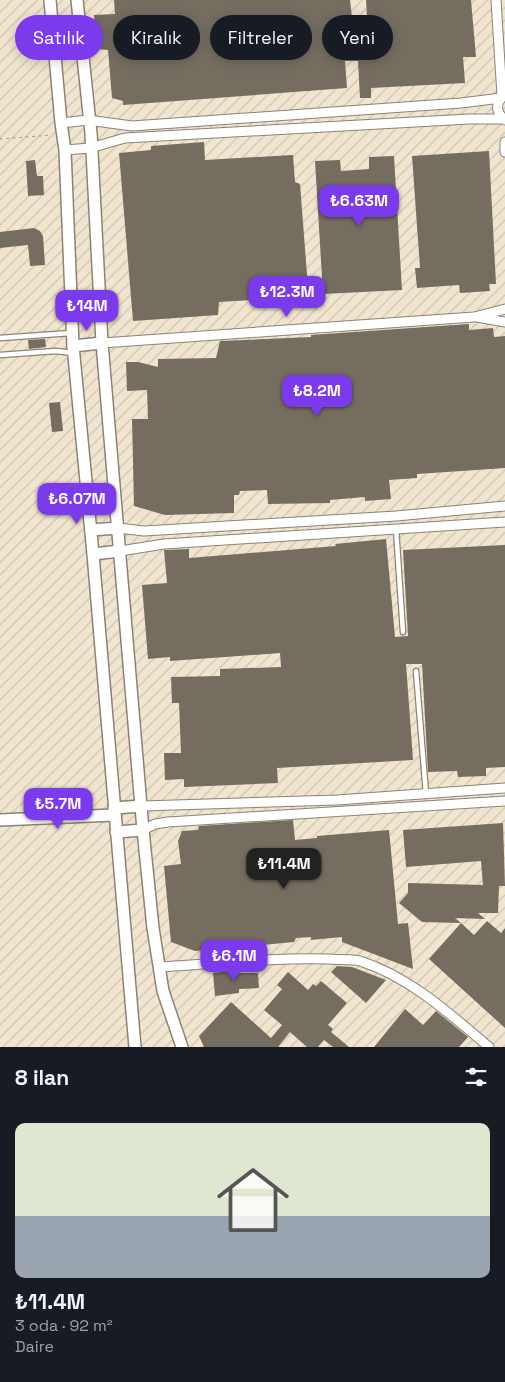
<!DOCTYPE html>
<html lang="tr">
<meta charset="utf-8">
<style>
:root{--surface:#171b24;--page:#20242c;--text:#f1f3f6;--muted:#9ea1a6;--accent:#7c3aed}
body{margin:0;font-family:"Space Grotesk",sans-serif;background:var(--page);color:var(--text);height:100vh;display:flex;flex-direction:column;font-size:19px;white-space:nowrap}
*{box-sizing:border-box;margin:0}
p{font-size:16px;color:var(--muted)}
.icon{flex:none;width:28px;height:28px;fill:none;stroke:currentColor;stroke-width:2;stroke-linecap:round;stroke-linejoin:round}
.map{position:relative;height:1047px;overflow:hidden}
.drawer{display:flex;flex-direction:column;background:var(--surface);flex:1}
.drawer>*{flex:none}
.banner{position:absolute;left:15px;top:15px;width:475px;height:45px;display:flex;gap:10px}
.price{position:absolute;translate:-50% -42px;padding:0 11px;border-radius:10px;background:var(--accent);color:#fff;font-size:16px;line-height:32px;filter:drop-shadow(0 1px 2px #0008)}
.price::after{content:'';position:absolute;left:50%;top:30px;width:15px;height:11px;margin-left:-8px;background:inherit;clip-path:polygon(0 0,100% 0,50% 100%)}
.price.selected{background:#222;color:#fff}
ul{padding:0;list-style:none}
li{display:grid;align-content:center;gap:10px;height:265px;padding:0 15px}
li span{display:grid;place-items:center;height:155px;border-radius:10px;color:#555}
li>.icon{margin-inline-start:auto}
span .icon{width:90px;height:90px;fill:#fffc;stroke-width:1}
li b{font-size:21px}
h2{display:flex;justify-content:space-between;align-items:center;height:60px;padding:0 15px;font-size:21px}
.tag{padding:0 18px;border-radius:22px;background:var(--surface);box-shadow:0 2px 12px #0003;font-size:18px;line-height:45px}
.tag.selected{background:var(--accent);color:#fff}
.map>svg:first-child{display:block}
.industrial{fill:url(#industrial-furrows)}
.building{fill:#756d60}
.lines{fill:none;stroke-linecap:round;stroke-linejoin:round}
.service-casing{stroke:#8b8375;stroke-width:7}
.minor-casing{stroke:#8b8375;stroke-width:11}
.tertiary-casing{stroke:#8b8375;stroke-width:14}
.path{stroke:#958f84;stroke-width:1;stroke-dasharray:2.5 4;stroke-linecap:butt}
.service{stroke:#fff;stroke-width:4.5}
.minor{stroke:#fff;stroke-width:9}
.tertiary{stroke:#fff;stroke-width:11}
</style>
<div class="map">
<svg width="505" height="1047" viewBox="0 0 505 1047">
<defs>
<pattern id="industrial-furrows" width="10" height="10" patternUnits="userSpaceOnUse" patternTransform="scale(1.25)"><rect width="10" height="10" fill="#f1e5cf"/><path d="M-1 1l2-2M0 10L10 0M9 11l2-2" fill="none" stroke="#cec4b1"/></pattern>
</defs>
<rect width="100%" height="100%" fill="#f8f0e1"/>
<rect class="industrial" x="0" y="0" width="505" height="1047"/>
<g class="building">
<polygon points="114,0 350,0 354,35 368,34 366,0 471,0 476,57 463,57 465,83 371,88 371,98 360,98 358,61 345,61 347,88 123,105 123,101 112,98 108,50 97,49 94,15 115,14"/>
<polygon points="204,142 205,160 293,155 295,182 300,184 309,300 262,302 252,300 219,302 218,315 133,321 119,153 151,150 151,146"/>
<polygon points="489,151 496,284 489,284 490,291 460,293 459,285 417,288 415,268 420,268 412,156"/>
<polygon points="394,156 402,290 323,294 315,161 340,160 341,171 369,169 369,157"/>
<polygon points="35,160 37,176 43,176 44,195 28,196 26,161"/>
<polygon points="34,228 40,231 43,236 45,265 30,266 28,245 0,248 0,232"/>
<polygon points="469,324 469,330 493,328 494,337 505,336 505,468 417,474 417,478 389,480 391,499 365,501 365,497 330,500 330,503 268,504 267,490 240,491 239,495 234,495 234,513 165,515 134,506 132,419 148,419 147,390 127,391 126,362 138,362 158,367 158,359 216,358 220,341 311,337 311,335"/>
<polygon points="45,339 46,347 29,349 28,340"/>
<polygon points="60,402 63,431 52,432 49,403"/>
<polygon points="386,539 395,637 408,636 403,550 505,545 505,767 486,768 486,776 458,777 457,771 428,772 422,664 406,664 413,760 277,768 278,783 184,787 184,779 165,780 164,753 181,753 179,703 172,703 171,677 220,676 220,669 281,667 280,653 170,661 170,657 148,659 142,585 167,583 164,550 189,549 189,558 336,546 335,544"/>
<polygon points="293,820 295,840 317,838 317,836 389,830 398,924 408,923 413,969 342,942 342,937 311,940 311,937 296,938 294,942 195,951 171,942 164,866 181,864 178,841 182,831 198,830 199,826"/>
<polygon points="503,823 505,886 499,886 498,913 478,913 485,919 455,918 461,923 422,922 399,903 408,893 408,883 483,885 481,861 406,867 403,830"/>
<polygon points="487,921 501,933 505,928 505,1028 429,959 461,923 474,935"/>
<polygon points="337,966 352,967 386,980 366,1003 331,972"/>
<polygon points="237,970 237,973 258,973 259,988 239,989 239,993 215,996 213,973"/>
<polygon points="288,972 308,990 313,984 316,986 321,981 347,1003 328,1025 333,1029 331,1032 349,1047 333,1047 324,1040 318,1047 307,1047 290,1032 278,1047 204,1047 199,1036 231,1002 271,1038 282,1025 264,1010 282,989 277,985"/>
<polygon points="405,1009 423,1025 436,1011 468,1037 459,1047 374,1047"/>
</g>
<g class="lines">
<defs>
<g id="service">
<polyline points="0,338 71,333"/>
<polyline points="0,355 56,351 73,353"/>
<polyline points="396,529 403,632"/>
<polyline points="416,671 426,794"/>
</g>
<g id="minor">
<polyline points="496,0 502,96"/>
<path d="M503 96C495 104 496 113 505 120"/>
<polyline points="61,123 88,120 132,126 461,103 501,98"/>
<polyline points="505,142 505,152"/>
<polyline points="65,150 90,148 125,138 469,119 503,119"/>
<polyline points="477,317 505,322"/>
<polyline points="102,343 474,317 505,309"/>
<polyline points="118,528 144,531 396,516 505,506"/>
<polyline points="120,551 164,544 505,522"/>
<polyline points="142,806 337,800 505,788"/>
<polyline points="143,830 155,824 168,822 505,801"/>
<path d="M159 967C215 964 273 957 330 959 339 960 351 959 360 961 410 977 450 1014 489 1047"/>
</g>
<g id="tertiary">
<polyline points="50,0 61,123 65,150 73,346 93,554 135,1047"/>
<polyline points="77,0 91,133 102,343 143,830 153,928 163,991 182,1047"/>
<polyline points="73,346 102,343"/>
<polyline points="91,530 118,528"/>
<polyline points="93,554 120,551"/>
<polyline points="114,808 142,806"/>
<polyline points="0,820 114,815"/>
<polyline points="116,832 143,830"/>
</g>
</defs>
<use href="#service" class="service-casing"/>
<use href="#minor" class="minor-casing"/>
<use href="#tertiary" class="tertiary-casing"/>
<polyline class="path" points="0,139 52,135"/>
<use href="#service" class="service"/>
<use href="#minor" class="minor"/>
<use href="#tertiary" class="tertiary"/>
</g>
</svg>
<b class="price" style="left:359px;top:227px">₺6.63M</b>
<b class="price" style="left:287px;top:318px">₺12.3M</b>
<b class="price" style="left:87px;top:332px">₺14M</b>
<b class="price" style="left:317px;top:417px">₺8.2M</b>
<b class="price" style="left:77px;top:525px">₺6.07M</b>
<b class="price" style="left:58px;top:830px">₺5.7M</b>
<b class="price selected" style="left:284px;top:890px">₺11.4M</b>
<b class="price" style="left:234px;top:982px">₺6.1M</b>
<div class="banner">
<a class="tag selected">Satılık</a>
<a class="tag">Kiralık</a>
<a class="tag">Filtreler</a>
<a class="tag">Yeni</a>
</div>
</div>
<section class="drawer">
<h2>8 ilan<svg class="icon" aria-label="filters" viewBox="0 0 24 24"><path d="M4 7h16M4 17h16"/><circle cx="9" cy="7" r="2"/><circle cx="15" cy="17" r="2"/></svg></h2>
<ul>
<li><span style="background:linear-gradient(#dfe7d0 60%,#9aa5b1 0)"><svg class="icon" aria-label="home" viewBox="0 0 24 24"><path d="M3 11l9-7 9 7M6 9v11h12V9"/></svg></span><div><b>₺11.4M</b><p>3 oda · 92 m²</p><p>Daire</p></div></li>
</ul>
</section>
